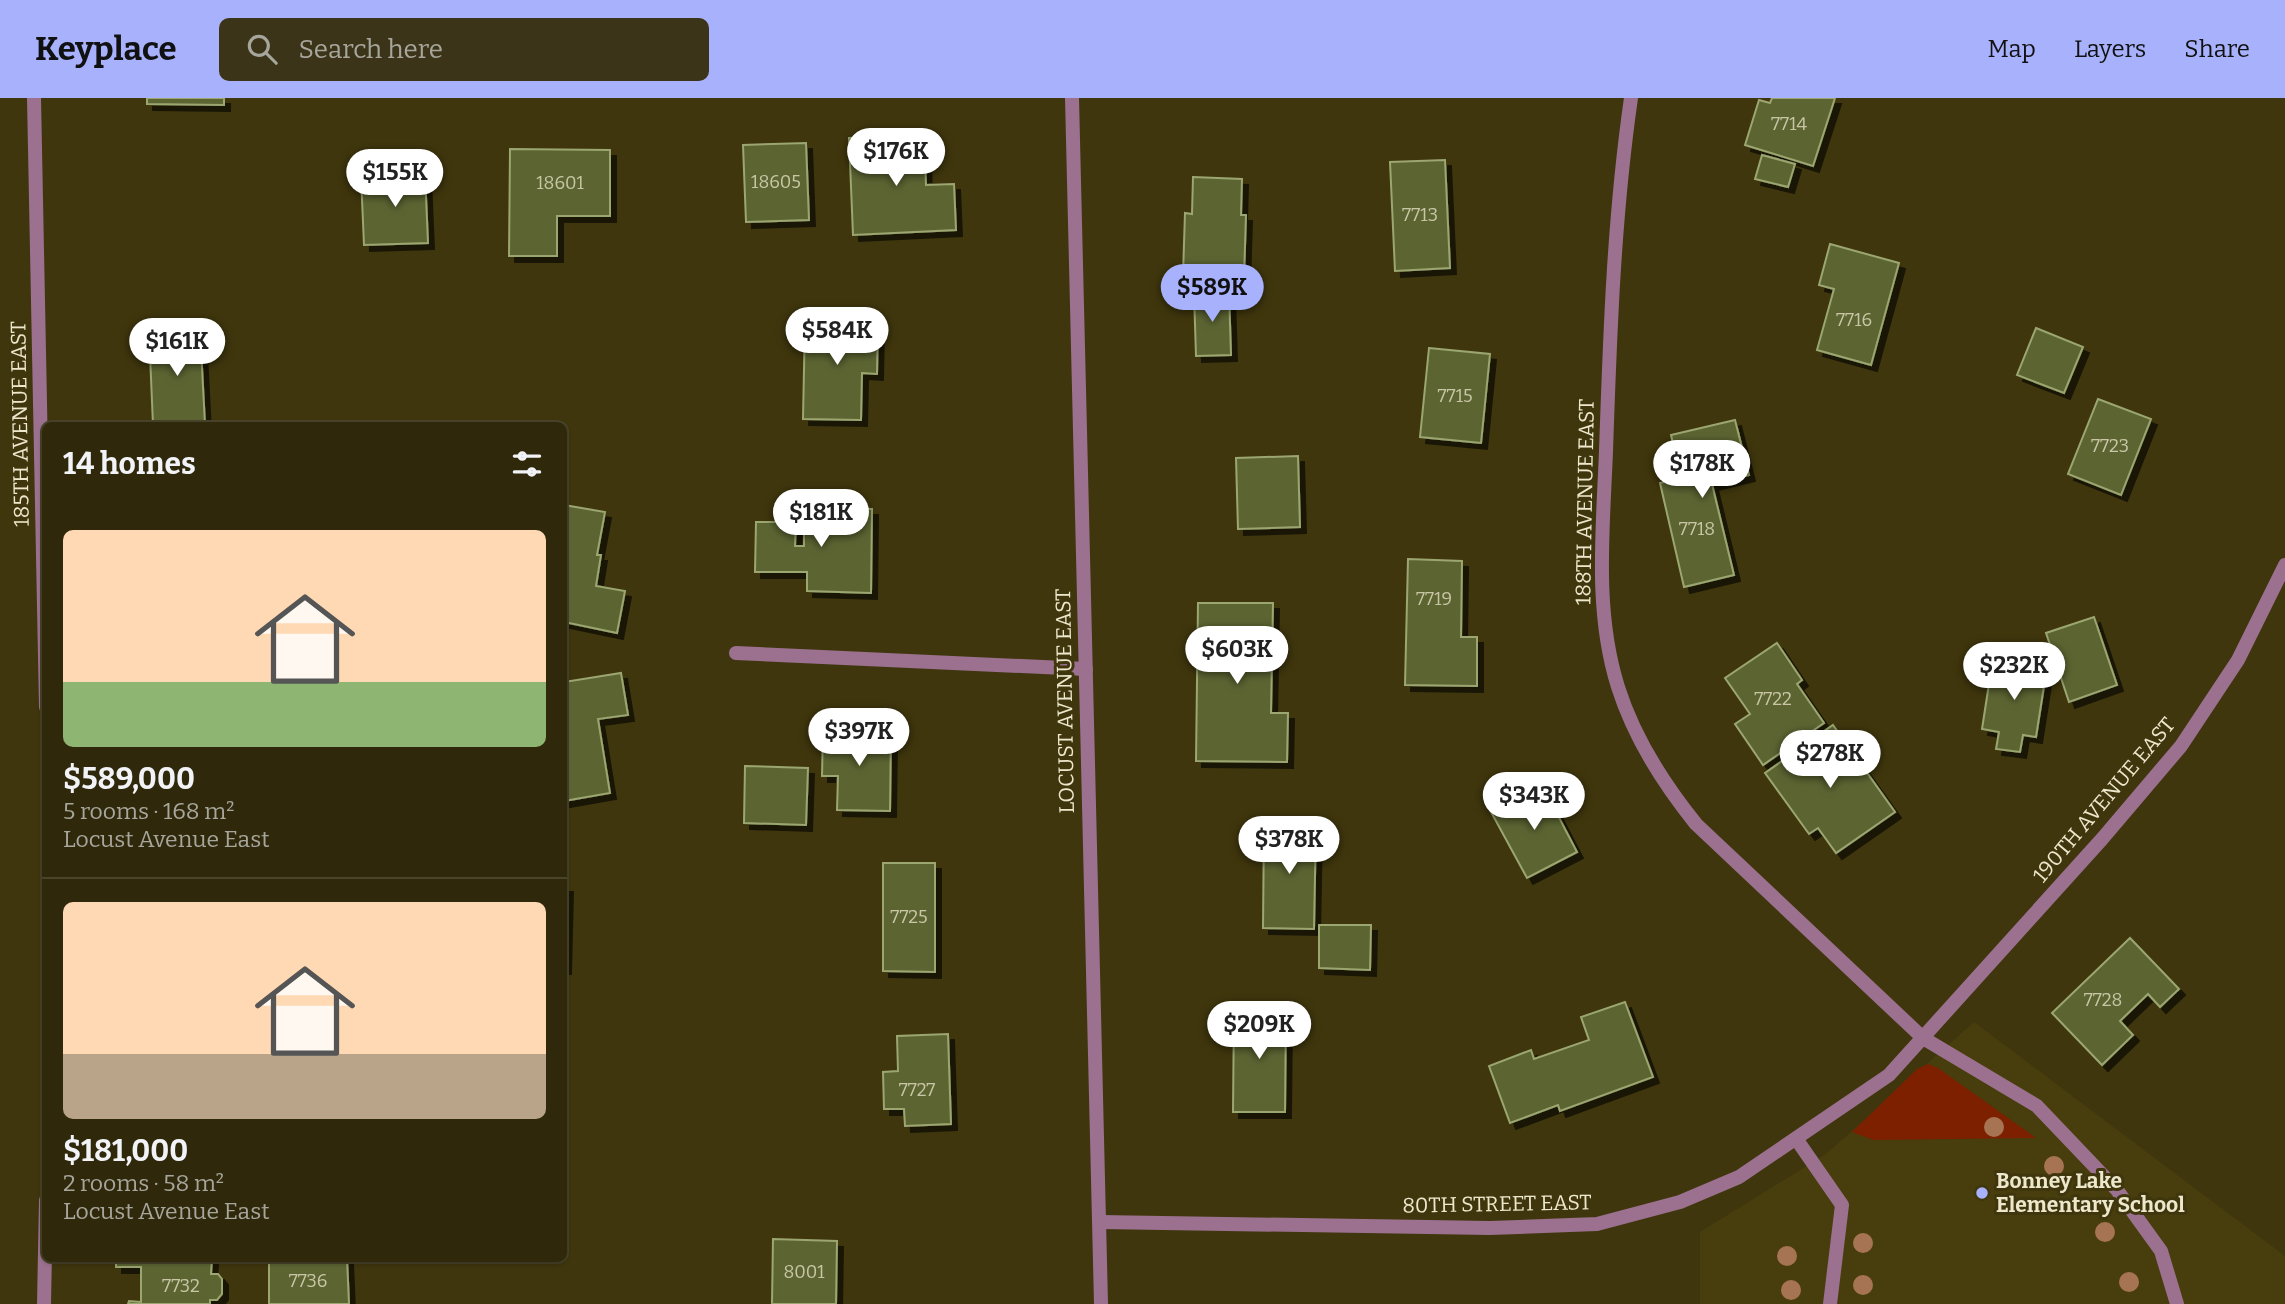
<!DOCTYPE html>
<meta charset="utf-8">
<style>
:root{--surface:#2f280a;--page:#3b3418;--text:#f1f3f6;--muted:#a7a69c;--line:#4a442b;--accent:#a7b1fc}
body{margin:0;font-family:Bitter,serif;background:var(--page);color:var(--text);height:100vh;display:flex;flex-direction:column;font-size:26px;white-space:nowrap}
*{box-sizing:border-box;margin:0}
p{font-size:23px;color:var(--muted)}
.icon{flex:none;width:38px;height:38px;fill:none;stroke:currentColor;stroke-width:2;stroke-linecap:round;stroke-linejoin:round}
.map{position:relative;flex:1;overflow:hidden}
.side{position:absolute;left:42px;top:324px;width:525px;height:840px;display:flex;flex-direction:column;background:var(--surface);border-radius:10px;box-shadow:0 2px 5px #0004,0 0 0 2px var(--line)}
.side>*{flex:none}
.price{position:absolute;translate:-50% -60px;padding:0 16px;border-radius:24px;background:#fff;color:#222;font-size:23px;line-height:46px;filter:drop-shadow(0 2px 4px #0008)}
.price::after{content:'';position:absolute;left:50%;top:42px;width:21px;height:16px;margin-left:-10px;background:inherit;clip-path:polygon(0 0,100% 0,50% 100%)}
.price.on{background:var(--accent);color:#111}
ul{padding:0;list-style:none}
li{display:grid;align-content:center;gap:14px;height:371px;padding:0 21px}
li+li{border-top:2px solid var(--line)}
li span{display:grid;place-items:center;height:217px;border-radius:10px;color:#555}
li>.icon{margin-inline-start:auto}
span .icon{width:126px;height:126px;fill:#fffc;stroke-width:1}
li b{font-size:30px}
h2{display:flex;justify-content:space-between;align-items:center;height:84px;padding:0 21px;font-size:30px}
header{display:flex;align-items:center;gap:42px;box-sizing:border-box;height:98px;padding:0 35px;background:var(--accent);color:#111}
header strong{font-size:33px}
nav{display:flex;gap:38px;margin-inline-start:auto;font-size:24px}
.search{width:490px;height:63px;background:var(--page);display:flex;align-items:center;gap:18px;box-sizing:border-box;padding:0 24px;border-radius:10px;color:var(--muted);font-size:26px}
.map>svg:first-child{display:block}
.built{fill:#483e0d}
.green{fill:#7c2000}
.building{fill:#5c6532;stroke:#9ba671;stroke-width:2;filter:url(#shadow)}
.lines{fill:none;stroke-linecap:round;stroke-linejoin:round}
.service{stroke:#9b718f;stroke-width:14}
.minor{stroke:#9b718f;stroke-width:14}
.tertiary{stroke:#9b718f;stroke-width:14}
.tree{fill:#a77453}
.poi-dot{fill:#a7b1fc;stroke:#3f360d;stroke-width:2.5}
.labels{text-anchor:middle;stroke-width:6;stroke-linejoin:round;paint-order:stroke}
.number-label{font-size:18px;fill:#c9c6a6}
.street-label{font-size:21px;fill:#ede7cc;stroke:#3f360d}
.poi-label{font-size:21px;font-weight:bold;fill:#ede7cc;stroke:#3f360d;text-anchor:start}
</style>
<header>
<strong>Keyplace</strong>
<div class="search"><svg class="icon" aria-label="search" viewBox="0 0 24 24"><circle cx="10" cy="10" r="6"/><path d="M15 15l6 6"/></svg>Search here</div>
<nav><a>Map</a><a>Layers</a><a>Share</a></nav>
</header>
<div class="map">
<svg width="2285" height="1206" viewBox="0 0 2285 1206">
<defs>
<filter id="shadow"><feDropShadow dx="6" dy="6" stdDeviation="0" flood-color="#0009"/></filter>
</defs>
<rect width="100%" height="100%" fill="#3f360d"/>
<polygon class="built" points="1974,924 2285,1158 2285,1206 1700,1206 1700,1134 1826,1056"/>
<polygon class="green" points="1928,966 1938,970 2036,1040 1873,1042 1852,1034 1917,971"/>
<g class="building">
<polygon points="147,0 224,0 224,7 147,6"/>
<polygon points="1772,0 1835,0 1813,68 1745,47 1759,2 1770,5"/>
<polygon points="924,37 926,87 954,86 956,132 853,137 849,40"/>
<polygon points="806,45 809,122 746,124 743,47"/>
<polygon points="510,51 610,52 610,118 557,118 557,158 509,158"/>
<polygon points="1762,57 1795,66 1788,89 1755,81"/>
<polygon points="1445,62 1450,170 1395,173 1390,64"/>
<polygon points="425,75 428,145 364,147 361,78"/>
<polygon points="1193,79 1242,81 1241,117 1246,117 1244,179 1183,177 1185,115 1192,116"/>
<polygon points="1830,146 1899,165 1871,267 1817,252 1834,191 1819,187"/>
<polygon points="1229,194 1231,257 1196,258 1194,195"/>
<polygon points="805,222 878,223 877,276 862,275 861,322 803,321"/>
<polygon points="2036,230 2083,249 2064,295 2017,277"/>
<polygon points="200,231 205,327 153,327 149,233"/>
<polygon points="1429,250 1490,256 1481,345 1420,339"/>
<polygon points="2098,301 2151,321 2121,397 2068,376"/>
<polygon points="1735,322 1749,377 1712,386 1734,477 1684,489 1660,385 1681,380 1671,337"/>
<polygon points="1298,358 1300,429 1238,431 1236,360"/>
<polygon points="564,407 605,414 597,457 601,457 596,488 625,493 617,535 564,524"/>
<polygon points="804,410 872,411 871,495 807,493 807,474 755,474 756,424 796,424 795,448 804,448"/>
<polygon points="1408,461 1462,463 1461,539 1477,539 1477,588 1405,587"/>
<polygon points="1198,505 1273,505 1271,615 1288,615 1287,664 1196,663"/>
<polygon points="2094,519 2117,587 2069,604 2046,535"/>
<polygon points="1777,545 1802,582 1797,586 1824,625 1763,667 1735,626 1750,616 1725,580"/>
<polygon points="1993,560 2047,569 2036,639 2023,637 2020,654 1996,651 1999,634 1982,631"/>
<polygon points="621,575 628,617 598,621 610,695 564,703 564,584"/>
<polygon points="1833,627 1895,714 1836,755 1818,730 1809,736 1765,675"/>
<polygon points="823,632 891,633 890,713 837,712 838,678 822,678"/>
<polygon points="745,668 808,670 806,727 744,725"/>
<polygon points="1542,687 1577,754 1527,780 1491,714"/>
<polygon points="1264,725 1316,725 1314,831 1263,830"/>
<polygon points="883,765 935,765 935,874 883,873"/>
<polygon points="564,788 567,788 565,870 564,870"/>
<polygon points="1319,827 1371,827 1370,872 1319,870"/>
<polygon points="2130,840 2179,891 2160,909 2148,896 2120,923 2133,937 2102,967 2052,915"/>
<polygon points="1625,904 1653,979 1560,1013 1558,1007 1510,1025 1489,968 1531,952 1534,961 1589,942 1581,919"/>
<polygon points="1234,911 1286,912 1285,1014 1233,1014"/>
<polygon points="948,936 951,1026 905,1028 904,1011 884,1011 883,974 898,973 897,938"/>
<polygon points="773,1141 837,1143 836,1206 772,1206"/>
<polygon points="116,1160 212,1160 211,1176 218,1176 222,1181 222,1196 217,1202 210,1202 210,1206 128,1206 129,1203 141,1204 141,1169 116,1169"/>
<polygon points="269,1160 347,1160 349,1206 269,1206"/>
</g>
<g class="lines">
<g class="service">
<polyline points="736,555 1086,571"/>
<polyline points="1923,940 2037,1008 2117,1092 2161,1153 2177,1206"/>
<polyline points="1797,1042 1842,1107 1830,1206"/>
</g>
<g class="minor">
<polyline points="34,0 46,609"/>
<path d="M1631 0C1614 118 1610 234 1606 353 1603 432 1594 513 1618 589 1634 640 1663 685 1696 726L1923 940"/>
<polyline points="1100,1124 1490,1130 1597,1126 1680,1104 1739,1079 1889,977 2102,741 2181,648 2238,562 2285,467"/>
<polyline points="44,1206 46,1102"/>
</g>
<polyline class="tertiary" points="1072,0 1101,1206"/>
</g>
<g class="tree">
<circle cx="1994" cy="1029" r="10"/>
<circle cx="2054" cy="1068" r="10"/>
<circle cx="2105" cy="1134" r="10"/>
<circle cx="1863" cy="1145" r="10"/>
<circle cx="1787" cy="1158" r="10"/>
<circle cx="2129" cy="1184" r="10"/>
<circle cx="1863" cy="1187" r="10"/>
<circle cx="1791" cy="1192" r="10"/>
</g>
<circle class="poi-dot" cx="1982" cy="1095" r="7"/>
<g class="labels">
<g class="number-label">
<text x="1789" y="32">7714</text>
<text x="776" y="90">18605</text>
<text x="560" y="91">18601</text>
<text x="1420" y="123">7713</text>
<text x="1854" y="228">7716</text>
<text x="1455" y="304">7715</text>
<text x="2110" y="354">7723</text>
<text x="1697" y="437">7718</text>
<text x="1434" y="507">7719</text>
<text x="1773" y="607">7722</text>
<text x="909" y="825">7725</text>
<text x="2103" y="908">7728</text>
<text x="917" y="998">7727</text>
<text x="804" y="1180">8001</text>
<text x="308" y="1189">7736</text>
<text x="181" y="1194">7732</text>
</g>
<g class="street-label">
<text transform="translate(20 326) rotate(-91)" y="7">185TH AVENUE EAST</text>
<text transform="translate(1585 404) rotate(-89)" y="7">188TH AVENUE EAST</text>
<text transform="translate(1065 603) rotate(-91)" y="7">LOCUST AVENUE EAST</text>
<text transform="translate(2104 702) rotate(-50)" y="7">190TH AVENUE EAST</text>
<text transform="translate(1497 1106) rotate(-1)" y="7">80TH STREET EAST</text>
</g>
<g class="poi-label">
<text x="1996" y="1090">Bonney Lake<tspan x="1996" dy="24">Elementary School</tspan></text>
</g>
</g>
</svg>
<b class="price" style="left:896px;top:90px">$176K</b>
<b class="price" style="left:395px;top:111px">$155K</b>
<b class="price on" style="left:1212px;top:226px">$589K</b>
<b class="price" style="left:837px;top:269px">$584K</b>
<b class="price" style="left:177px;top:280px">$161K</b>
<b class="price" style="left:1702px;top:402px">$178K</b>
<b class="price" style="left:821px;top:451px">$181K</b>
<b class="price" style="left:1237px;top:588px">$603K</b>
<b class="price" style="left:2014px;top:604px">$232K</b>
<b class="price" style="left:859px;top:670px">$397K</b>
<b class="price" style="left:1830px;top:692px">$278K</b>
<b class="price" style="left:1534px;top:734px">$343K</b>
<b class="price" style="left:1289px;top:778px">$378K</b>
<b class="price" style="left:1259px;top:963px">$209K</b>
<section class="side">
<h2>14 homes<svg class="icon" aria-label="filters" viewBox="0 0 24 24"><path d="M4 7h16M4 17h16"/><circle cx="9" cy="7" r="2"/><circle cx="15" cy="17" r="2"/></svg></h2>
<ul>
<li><span style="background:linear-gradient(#ffd9b3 70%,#8fb573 0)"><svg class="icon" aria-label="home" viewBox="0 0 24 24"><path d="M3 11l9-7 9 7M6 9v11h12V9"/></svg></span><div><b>$589,000</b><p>5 rooms · 168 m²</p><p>Locust Avenue East</p></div></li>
<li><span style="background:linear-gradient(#ffd9b3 70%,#b9a48a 0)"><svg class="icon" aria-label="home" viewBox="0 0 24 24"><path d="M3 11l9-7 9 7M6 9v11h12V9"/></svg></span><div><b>$181,000</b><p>2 rooms · 58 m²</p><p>Locust Avenue East</p></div></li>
</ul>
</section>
</div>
